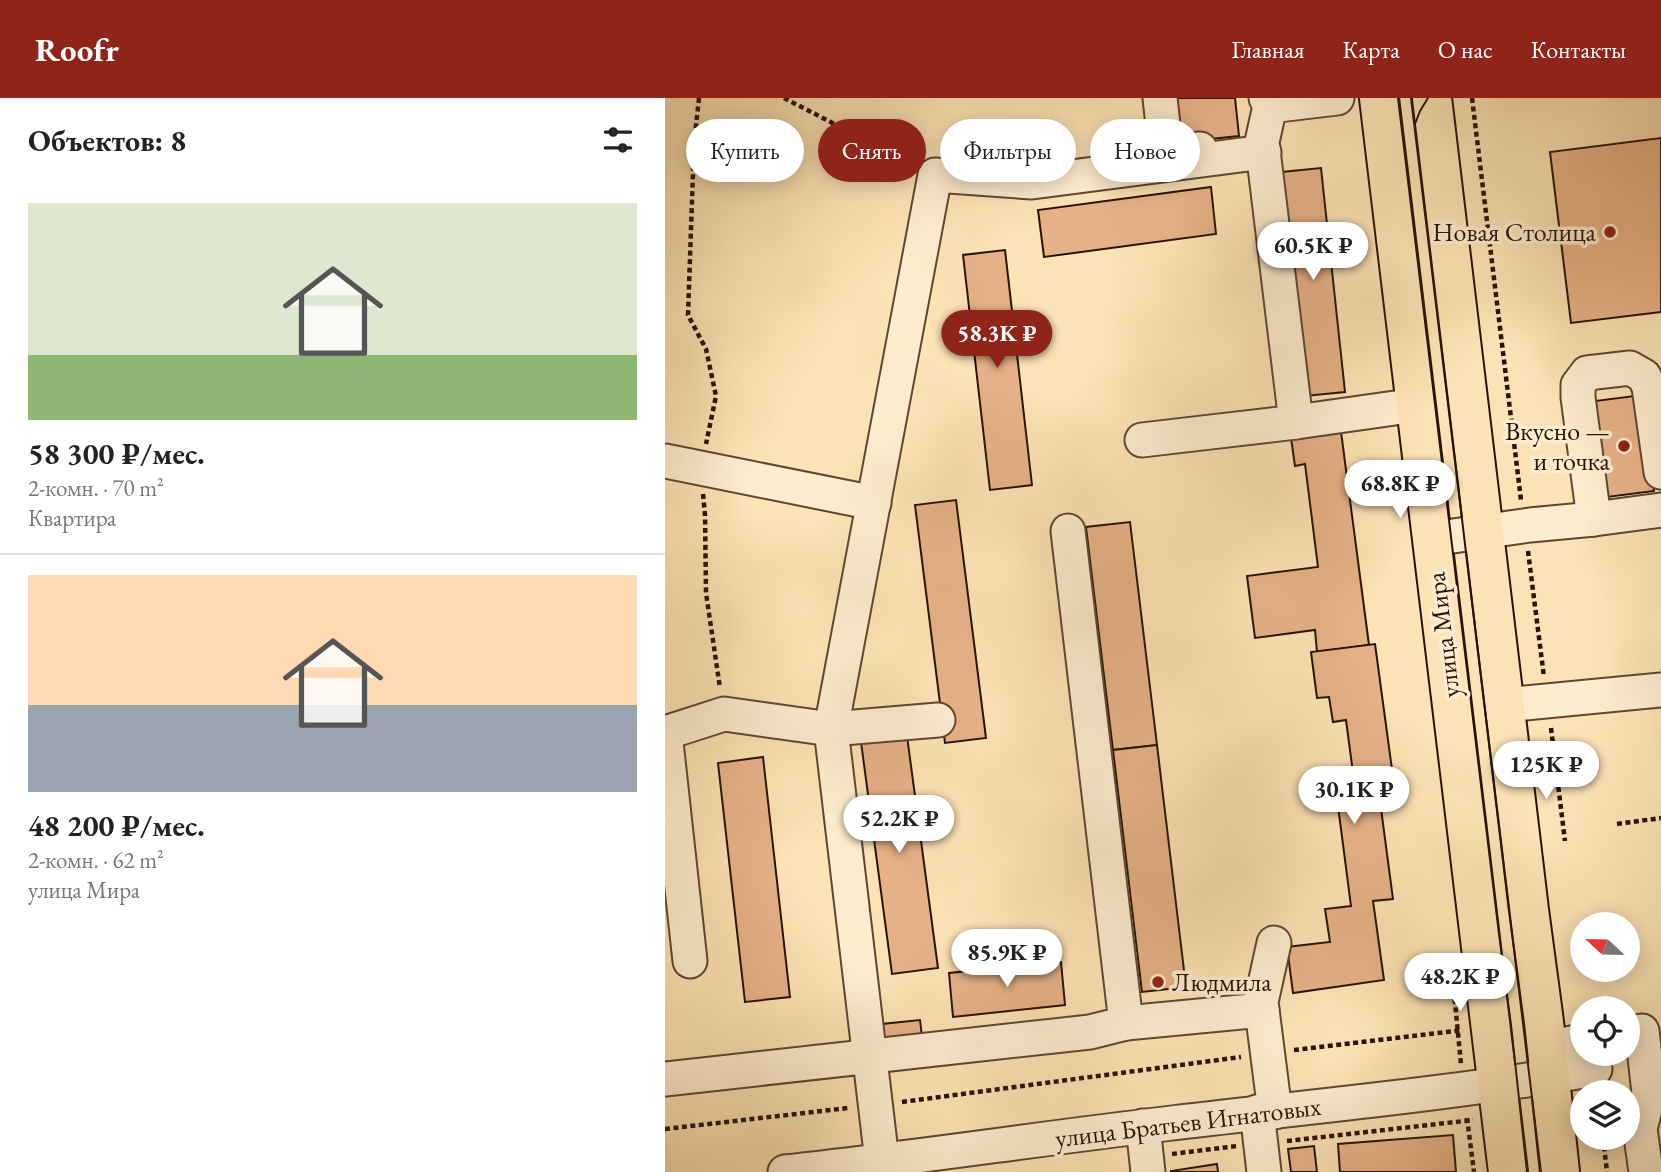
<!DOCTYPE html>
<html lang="ru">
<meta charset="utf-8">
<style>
:root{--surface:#fff;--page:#f6f6f6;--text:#222;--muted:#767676;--line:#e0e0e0;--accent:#8f2418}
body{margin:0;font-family:"EB Garamond",serif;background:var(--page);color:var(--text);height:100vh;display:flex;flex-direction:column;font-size:26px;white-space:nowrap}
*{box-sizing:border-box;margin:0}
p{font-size:23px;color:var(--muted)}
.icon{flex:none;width:38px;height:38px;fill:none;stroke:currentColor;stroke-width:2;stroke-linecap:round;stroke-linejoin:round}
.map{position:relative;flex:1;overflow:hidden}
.panel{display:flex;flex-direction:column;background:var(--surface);width:665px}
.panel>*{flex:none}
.hud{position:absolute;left:21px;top:21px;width:665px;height:63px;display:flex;gap:14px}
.needle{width:46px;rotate:292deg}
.tools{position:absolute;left:905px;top:814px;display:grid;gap:14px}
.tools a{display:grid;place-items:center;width:70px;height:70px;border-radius:50%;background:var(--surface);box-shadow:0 4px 18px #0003;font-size:35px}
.price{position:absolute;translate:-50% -60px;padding:0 16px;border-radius:24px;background:#fff;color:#222;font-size:23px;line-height:46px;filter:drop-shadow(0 2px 4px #0008)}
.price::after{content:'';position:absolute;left:50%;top:42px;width:21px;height:16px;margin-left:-10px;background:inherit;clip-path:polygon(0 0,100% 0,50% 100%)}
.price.active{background:var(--accent);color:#fff}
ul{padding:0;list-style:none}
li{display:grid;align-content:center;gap:14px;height:371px;padding:0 28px}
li+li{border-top:2px solid var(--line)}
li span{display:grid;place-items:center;height:217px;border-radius:0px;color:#555}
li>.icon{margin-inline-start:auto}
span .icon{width:126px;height:126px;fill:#fffc;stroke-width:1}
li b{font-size:30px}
h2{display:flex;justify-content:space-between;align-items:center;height:84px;padding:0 28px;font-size:30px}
.chip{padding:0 24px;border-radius:32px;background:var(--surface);box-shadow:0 4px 18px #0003;font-size:24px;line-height:63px}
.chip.active{background:var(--accent);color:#fff}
header{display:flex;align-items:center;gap:42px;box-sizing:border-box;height:98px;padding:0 35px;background:var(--accent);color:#fff}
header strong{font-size:33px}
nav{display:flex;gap:38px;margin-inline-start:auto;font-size:24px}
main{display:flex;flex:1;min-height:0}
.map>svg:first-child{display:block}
.building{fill:#e6b187;stroke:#291307;stroke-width:2}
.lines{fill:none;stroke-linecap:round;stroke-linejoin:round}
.minor-casing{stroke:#5e4732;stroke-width:37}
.major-casing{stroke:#291307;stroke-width:42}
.path{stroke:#291307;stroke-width:4.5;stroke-dasharray:5 3.5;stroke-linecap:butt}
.minor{stroke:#fdecce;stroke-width:33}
.major{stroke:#fce2b4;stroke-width:38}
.tram{stroke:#291307;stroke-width:2}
.poi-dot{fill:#8f2418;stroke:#fdecce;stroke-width:2.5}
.labels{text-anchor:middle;stroke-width:7;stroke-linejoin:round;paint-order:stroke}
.poi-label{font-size:26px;fill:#291307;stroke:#fdecce;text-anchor:end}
.street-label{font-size:26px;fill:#291307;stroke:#fdecce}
</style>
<header>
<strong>Roofr</strong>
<nav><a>Главная</a><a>Карта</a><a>О нас</a><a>Контакты</a></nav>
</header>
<main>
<section class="panel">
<h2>Объектов: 8<svg class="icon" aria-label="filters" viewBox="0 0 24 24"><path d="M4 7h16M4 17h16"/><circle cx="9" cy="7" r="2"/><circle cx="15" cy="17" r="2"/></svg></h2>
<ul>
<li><span style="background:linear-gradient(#dfe7d0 70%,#8fb573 0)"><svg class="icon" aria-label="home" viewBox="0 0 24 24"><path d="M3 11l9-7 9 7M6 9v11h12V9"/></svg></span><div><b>58 300 ₽/мес.</b><p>2-комн. · 70 m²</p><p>Квартира</p></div></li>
<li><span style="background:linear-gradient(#ffd9b3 60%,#9aa5b1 0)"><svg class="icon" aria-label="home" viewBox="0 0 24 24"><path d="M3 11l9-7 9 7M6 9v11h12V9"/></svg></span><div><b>48 200 ₽/мес.</b><p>2-комн. · 62 m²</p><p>улица Мира</p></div></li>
</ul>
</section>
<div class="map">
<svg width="996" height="1074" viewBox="0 0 996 1074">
<rect width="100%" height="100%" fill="#fce2b4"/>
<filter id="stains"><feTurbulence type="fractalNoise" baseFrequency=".00286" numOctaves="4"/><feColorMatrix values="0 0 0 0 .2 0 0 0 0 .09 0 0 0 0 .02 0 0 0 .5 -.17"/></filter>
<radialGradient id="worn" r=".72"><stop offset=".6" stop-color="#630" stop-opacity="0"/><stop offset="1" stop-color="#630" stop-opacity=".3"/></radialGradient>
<g class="building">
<polygon points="503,0 570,0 574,38 507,45"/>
<polygon points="996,40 996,214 906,225 885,54"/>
<polygon points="656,70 680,294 640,298 617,74"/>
<polygon points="546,89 551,136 379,159 373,112"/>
<polygon points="340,152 367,387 325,392 298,157"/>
<polygon points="977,297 989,393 942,399 930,303"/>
<polygon points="675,326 704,547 652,554 650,532 590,540 582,478 653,469 640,366 630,368 625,333"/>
<polygon points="291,402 321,640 280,645 250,407"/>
<polygon points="465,424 492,647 448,652 421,429"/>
<polygon points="710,546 731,701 715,703 728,801 708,803 719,882 628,895 622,849 665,844 660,811 686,808 673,708 692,705 681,622 668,624 664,599 652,600 646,554"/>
<polygon points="242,638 273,870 227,876 196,644"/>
<polygon points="492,647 521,889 477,894 448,652"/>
<polygon points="98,659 125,899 80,904 53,665"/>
<polygon points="396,864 400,907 288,919 284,875"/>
<polygon points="255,922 257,939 219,942 217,926"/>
<polygon points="788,1037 791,1074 675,1074 673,1046"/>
<polygon points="649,1048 652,1074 626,1074 623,1051"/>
<polygon points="552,1066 553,1074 506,1074 506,1073"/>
</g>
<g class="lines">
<defs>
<g id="minor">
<polyline points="495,0 501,54 535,51"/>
<polyline points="601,0 605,8 597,44 631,324 751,307"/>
<polyline points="605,8 672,0"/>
<polyline points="477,342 631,324"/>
<polyline points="0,363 209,405"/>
<polyline points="996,374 984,289 979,278 965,270 922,275 913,287 913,299 929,421 996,412"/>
<polyline points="403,433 461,925"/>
<polyline points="767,441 865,427 929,421"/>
<polyline points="839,607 996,592"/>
<polyline points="609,845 596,904 610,1014"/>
<polyline points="25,863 0,635 59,616 166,631 273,622"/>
<polyline points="962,935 977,933 984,995 975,1031 981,1074"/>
<polyline points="881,950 917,943"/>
<polyline points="0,981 425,934 461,925 597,912"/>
<polyline points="592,1014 599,1074"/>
<polyline points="478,1028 483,1074"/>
<polyline points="217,1063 166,631 270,77 367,84 599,54"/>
<path d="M120 1074C247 1060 372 1041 499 1026 642 1009 787 996 930 971"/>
</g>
<g id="major">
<polyline points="714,0 843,1074"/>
<polyline points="767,0 864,812 879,924 895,1074"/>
</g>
</defs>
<use href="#minor" class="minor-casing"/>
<use href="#major" class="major-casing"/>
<g class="path">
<polyline points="34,0 29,46 23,217 41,251 51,298 41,346"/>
<polyline points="119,0 249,67"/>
<polyline points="807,0 856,402"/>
<polyline points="38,396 40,417 41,495 55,590"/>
<polyline points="863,453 879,579"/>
<polyline points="886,630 900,743"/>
<polyline points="952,726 996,720"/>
<polyline points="788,884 796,966"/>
<polyline points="629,952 798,932"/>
<polyline points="237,1004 576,959"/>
<polyline points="802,1020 809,1074"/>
<polyline points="0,1031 183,1010"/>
<polyline points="938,1040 942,1074"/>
<polyline points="622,1043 808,1022"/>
<polyline points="507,1056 572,1048"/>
</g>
<use href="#minor" class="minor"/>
<use href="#major" class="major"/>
<g class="tram">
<polyline points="733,0 834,836 846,927 862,1074"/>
<polyline points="746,0 876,1074"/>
<polyline points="750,26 755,13 763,0"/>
</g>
</g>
<g class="poi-dot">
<circle cx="945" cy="134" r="7"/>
<circle cx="959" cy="348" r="7"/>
<circle cx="493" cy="884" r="7"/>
</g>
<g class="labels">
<g class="poi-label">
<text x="931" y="143">Новая Столица</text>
<text x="945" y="342">Вкусно —<tspan x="945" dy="30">и точка</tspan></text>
<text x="507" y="893" text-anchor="start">Людмила</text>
</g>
<g class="street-label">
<text transform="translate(778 537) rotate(-97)" y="9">улица Мира</text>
<text transform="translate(523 1024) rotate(-7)" y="9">улица Братьев Игнатовых</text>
</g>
</g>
<rect width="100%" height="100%" filter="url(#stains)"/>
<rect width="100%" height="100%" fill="url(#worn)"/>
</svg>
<div class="tools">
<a><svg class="needle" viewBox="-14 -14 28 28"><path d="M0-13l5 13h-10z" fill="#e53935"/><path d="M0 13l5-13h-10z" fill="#767676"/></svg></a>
<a><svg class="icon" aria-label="locate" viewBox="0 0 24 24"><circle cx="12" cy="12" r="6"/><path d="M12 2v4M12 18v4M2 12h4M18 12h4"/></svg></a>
<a><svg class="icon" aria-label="layers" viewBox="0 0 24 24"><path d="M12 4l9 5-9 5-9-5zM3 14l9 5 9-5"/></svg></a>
</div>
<b class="price" style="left:648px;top:184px">60.5K ₽</b>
<b class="price active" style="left:332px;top:272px">58.3K ₽</b>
<b class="price" style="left:735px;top:422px">68.8K ₽</b>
<b class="price" style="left:881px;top:703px">125K ₽</b>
<b class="price" style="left:689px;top:728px">30.1K ₽</b>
<b class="price" style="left:234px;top:757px">52.2K ₽</b>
<b class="price" style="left:342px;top:891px">85.9K ₽</b>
<b class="price" style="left:795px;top:915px">48.2K ₽</b>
<div class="hud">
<a class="chip">Купить</a>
<a class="chip active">Снять</a>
<a class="chip">Фильтры</a>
<a class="chip">Новое</a>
</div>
</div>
</main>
